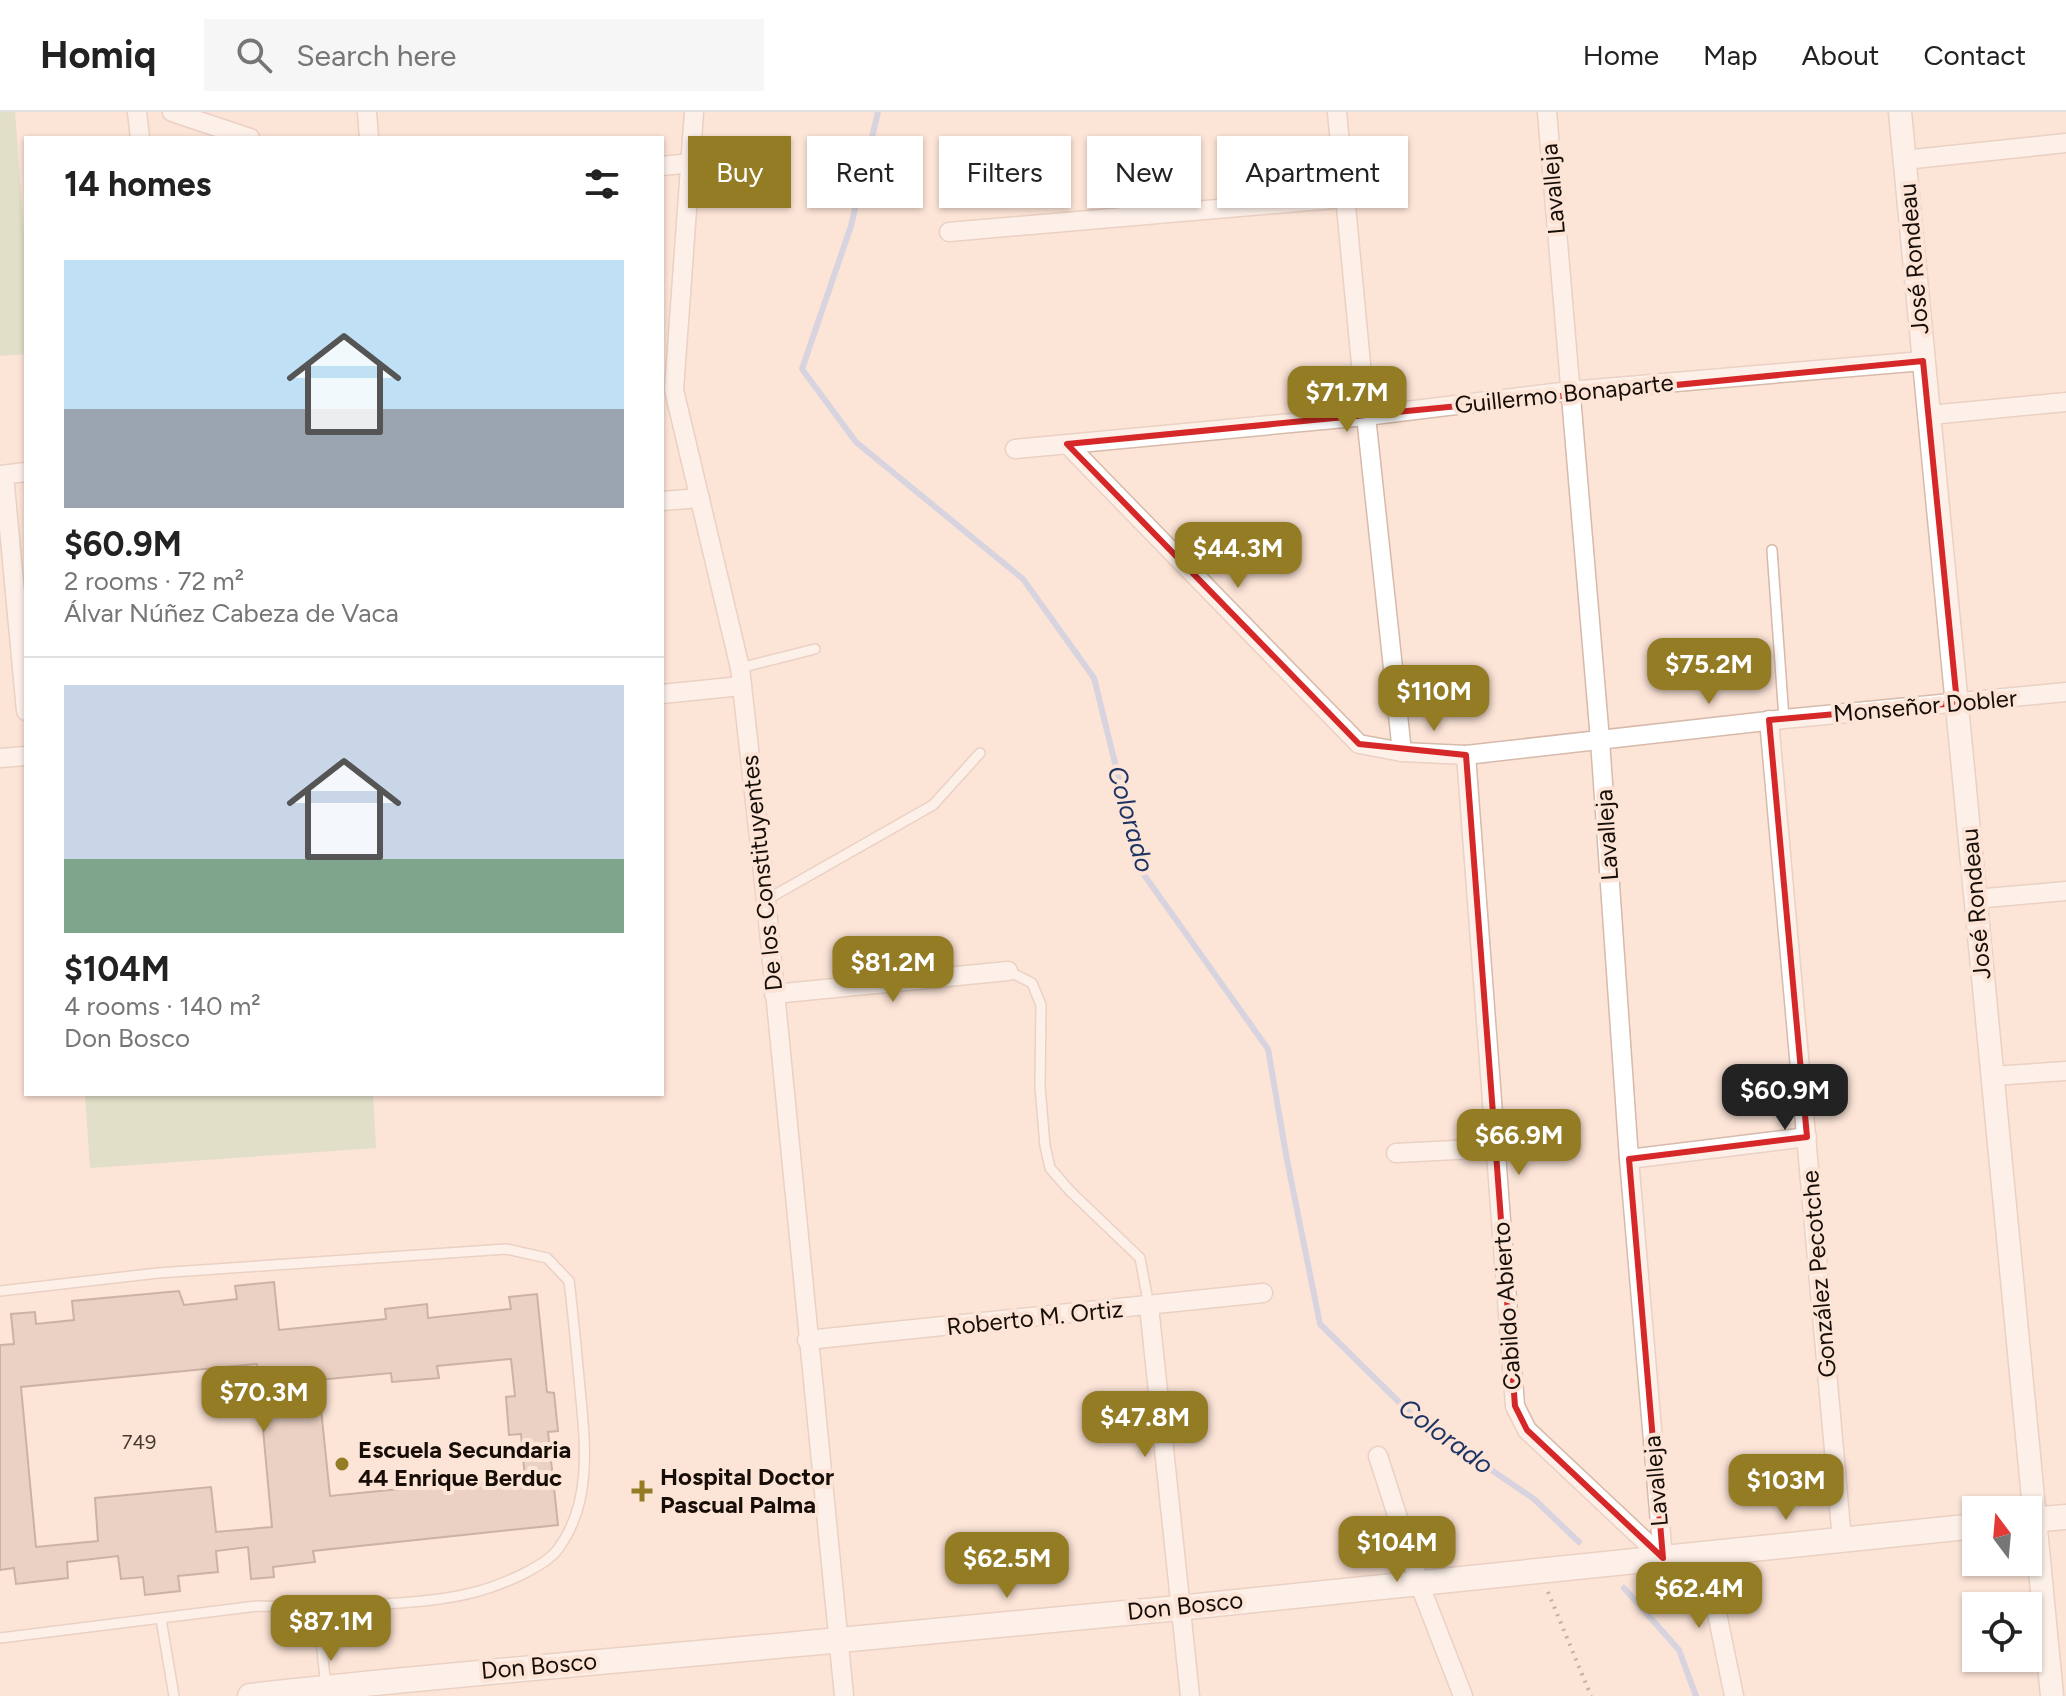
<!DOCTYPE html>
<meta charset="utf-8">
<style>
:root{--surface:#fff;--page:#f6f6f6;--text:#222;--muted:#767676;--line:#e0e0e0;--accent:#947c24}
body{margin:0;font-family:Figtree,sans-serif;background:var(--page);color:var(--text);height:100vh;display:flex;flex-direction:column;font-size:30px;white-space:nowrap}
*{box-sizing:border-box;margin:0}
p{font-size:26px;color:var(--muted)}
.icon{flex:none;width:44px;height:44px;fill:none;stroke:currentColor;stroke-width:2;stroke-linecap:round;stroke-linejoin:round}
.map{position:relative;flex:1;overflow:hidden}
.details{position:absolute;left:24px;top:24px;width:640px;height:960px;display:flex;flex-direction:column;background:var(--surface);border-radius:0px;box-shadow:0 2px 6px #0004}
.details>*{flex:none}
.guide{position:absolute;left:688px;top:24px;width:760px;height:72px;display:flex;gap:16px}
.needle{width:52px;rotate:344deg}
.fabs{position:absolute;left:1962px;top:1384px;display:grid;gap:16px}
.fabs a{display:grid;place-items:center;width:80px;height:80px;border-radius:0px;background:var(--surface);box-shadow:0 2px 6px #0004;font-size:40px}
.price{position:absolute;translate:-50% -68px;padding:0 18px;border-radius:16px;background:var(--accent);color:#fff;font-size:26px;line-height:52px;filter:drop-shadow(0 2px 4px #0008)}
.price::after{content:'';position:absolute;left:50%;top:48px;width:24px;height:18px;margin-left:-12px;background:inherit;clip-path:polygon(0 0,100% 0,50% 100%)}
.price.on{background:#222;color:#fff}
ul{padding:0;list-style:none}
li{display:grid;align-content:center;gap:16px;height:424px;padding:0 40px}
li+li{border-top:2px solid var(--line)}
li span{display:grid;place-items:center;height:248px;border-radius:0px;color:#555}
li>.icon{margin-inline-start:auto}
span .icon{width:144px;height:144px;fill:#fffc;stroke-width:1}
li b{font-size:34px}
h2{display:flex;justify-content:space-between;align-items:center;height:96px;padding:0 40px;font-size:34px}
.pill{padding:0 28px;border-radius:0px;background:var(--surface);box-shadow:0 2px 6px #0004;font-size:28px;line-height:72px}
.pill.on{background:var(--accent);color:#fff}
header{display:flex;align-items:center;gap:48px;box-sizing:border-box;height:112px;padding:0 40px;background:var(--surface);border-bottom:2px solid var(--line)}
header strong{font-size:38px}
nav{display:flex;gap:44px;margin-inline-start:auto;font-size:28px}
.search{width:560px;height:72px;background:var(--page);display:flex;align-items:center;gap:20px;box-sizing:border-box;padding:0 28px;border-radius:0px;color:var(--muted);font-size:30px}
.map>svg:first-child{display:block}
.pitch{fill:#c3d9b5}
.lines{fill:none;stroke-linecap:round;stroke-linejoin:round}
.stream{stroke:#adc1e9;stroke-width:6}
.building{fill:#d8bbac;stroke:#907667;stroke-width:2;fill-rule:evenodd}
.service-casing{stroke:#d6baaa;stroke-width:12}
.minor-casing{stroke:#d6baaa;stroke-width:21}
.tertiary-casing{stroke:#d6baaa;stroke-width:25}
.secondary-casing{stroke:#d6baaa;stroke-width:27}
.path{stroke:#817168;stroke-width:4;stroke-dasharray:2 6;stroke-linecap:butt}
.service{stroke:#fff;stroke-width:9}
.minor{stroke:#fff;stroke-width:18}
.tertiary{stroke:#fff;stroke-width:22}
.secondary{stroke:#fff;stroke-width:24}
.marked{fill:none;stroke:#d62828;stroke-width:6;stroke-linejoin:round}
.poi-dot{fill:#947c24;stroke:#fce4d7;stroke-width:3}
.labels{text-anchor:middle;stroke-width:8;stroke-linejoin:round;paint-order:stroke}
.number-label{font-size:20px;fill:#473931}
.street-label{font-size:24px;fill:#170e08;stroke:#fce4d7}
.poi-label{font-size:24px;font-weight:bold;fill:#170e08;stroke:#fce4d7;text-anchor:start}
.water-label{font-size:26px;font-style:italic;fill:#1d3364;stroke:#fce4d7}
</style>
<header>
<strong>Homiq</strong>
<div class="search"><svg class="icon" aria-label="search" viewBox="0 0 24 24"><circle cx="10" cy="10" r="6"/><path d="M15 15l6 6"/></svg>Search here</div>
<nav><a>Home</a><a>Map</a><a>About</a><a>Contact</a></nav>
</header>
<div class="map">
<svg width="2066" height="1584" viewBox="0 0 2066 1584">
<rect width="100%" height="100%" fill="#fce4d7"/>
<g class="pitch">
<polygon points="0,0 15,0 26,149 26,242 0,244"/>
<polygon points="85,982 373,982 376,1036 90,1056"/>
</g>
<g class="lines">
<g class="stream">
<polyline points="878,0 851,114 802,257 856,330 1023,467 1094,566 1142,760 1268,937 1287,1048 1320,1212 1414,1305 1534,1387 1579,1430"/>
<polyline points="1624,1476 1679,1538 1696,1584"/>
</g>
</g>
<path class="building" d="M274 1170 279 1218 386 1207 385 1197 427 1192 428 1206 511 1197 509 1185 537 1182 547 1280 554 1281 558 1319 548 1320 558 1413 313 1439 315 1450 273 1455 274 1465 251 1467 248 1435 216 1439 218 1460 178 1464 180 1479 145 1483 143 1465 121 1467 118 1444 67 1450 68 1466 16 1472 14 1456 0 1458V1233L14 1232 11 1202 35 1200 36 1212 74 1208 72 1189 179 1179 184 1193 237 1187 235 1174ZM511 1247 515 1284 506 1285 509 1323 521 1322 525 1367 446 1375 445 1365 408 1368 409 1376 330 1384 318 1268 391 1261 392 1270 439 1266 437 1254ZM257 1252 272 1415 216 1420 211 1375 95 1386 98 1429 36 1435 21 1275Z"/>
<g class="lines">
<defs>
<g id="service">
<polyline points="1772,438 1784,607"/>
<polyline points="740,556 815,537"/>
<polyline points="766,788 933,693 980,641"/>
<polyline points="1008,859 1032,871 1041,893 1040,975 1045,1034 1050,1056 1070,1079 1140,1146 1149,1194"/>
<path d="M0 1179 158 1161 506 1137 547 1146 569 1169C573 1201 576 1233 579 1266 584 1323 595 1387 558 1437 545 1455 501 1473 479 1479 429 1493 378 1490 328 1497L319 1510 326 1575"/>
<polyline points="161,1507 174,1584"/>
<polyline points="0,1526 257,1494 298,1495 321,1503"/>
</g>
<g id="minor">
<polyline points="137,0 140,26"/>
<polyline points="172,0 250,26"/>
<polyline points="367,0 369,26"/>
<polyline points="694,0 674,278 740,556 766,788 844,1584"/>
<polyline points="1337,0 1366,304 1402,640"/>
<polyline points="1547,0 1600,628 1629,1047 1663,1446"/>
<polyline points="1904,48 2066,31"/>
<polyline points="662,54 691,51"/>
<polyline points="949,120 1345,86"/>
<polyline points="1930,303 2066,290"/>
<polyline points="1067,332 1359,632 1402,640 1466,643 1784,607 2066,580"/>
<polyline points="1015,337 1366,304 1570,279 1923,249"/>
<polyline points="0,363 26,360"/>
<polyline points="4,363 26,599"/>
<polyline points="662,389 700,386"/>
<polyline points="662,582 741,574"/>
<polyline points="1769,608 1842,1428"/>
<polyline points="1466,643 1515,1294 1527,1318 1663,1446"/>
<polyline points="0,646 26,644"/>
<polyline points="1975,787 2066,779"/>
<polyline points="774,882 1008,859"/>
<polyline points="1992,964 2066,959"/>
<polyline points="1396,1041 1495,1036"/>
<polyline points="1629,1047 1807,1025"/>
<polyline points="1149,1194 1190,1584"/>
<polyline points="807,1228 1263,1181"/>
<polyline points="1378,1344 1419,1471 1463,1584"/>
<polyline points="1705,1443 1734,1584"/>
</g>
<polyline id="tertiary" points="1900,0 2052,1584"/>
<g id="secondary">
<polyline points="2028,1408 2066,1405"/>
<path d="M250 1584C446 1562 643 1547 840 1528 1219 1493 1598 1455 1976 1414"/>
</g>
</defs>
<use href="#service" class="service-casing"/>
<use href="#minor" class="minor-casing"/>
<use href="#tertiary" class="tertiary-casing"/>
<use href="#secondary" class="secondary-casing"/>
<polyline class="path" points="1548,1480 1591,1584"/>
<use href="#service" class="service"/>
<use href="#minor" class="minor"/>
<use href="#tertiary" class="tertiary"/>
<use href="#secondary" class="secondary"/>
</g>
<path d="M0 0H2066V1584H0ZM1923 249 1957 591 1769 608 1807 1025 1629 1047 1663 1446 1527 1318 1515 1294 1466 643 1359 632 1067 332Z" fill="#fce4d7" fill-opacity=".55" fill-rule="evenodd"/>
<path class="marked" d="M1923 249 1957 591 1769 608 1807 1025 1629 1047 1663 1446 1527 1318 1515 1294 1466 643 1359 632 1067 332Z"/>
<g class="poi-dot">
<circle cx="342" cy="1352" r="8"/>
<path d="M638 1367h8v8h8v8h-8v8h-8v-8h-8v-8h8z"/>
</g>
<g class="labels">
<g class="number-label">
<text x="139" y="1337">749</text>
</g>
<g class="street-label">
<text transform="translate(1553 77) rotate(-95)" y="8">Lavalleja</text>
<text transform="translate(1914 147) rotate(-95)" y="8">José Rondeau</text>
<text transform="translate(1564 282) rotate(-6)" y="8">Guillermo Bonaparte</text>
<text transform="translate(1925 594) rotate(-5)" y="8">Monseñor Dobler</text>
<text transform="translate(1607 723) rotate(-94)" y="8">Lavalleja</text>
<text transform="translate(762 761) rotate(-96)" y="8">De los Constituyentes</text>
<text transform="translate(1976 792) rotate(-95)" y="8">José Rondeau</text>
<text transform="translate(1819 1162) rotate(-95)" y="8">González Pecotche</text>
<text transform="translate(1507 1194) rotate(-94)" y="8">Cabildo Abierto</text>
<text transform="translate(1035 1206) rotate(-6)" y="8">Roberto M. Ortiz</text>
<text transform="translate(1656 1369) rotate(-95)" y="8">Lavalleja</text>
<text transform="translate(1185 1494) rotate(-6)" y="8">Don Bosco</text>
<text transform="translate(539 1554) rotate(-5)" y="8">Don Bosco</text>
</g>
<g class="poi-label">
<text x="358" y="1346">Escuela Secundaria<tspan x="358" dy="28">44 Enrique Berduc</tspan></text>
<text x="660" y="1373">Hospital Doctor<tspan x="660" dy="28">Pascual Palma</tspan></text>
</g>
<g class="water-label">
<text transform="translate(1131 707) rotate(74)" y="9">Colorado</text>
<text transform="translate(1446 1324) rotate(36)" y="9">Colorado</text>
</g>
</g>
</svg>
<div class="fabs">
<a><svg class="needle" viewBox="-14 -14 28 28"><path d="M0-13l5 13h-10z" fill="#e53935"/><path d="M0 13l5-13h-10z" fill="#767676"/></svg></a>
<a><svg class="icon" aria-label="locate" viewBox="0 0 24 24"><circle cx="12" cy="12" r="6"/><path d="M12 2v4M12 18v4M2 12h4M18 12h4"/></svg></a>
</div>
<b class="price" style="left:1347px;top:322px">$71.7M</b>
<b class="price" style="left:1238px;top:478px">$44.3M</b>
<b class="price" style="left:1709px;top:594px">$75.2M</b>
<b class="price" style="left:1434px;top:621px">$110M</b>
<b class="price" style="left:893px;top:892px">$81.2M</b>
<b class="price on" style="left:1785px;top:1020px">$60.9M</b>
<b class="price" style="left:1519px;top:1065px">$66.9M</b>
<b class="price" style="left:264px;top:1322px">$70.3M</b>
<b class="price" style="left:1145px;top:1347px">$47.8M</b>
<b class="price" style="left:1786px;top:1410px">$103M</b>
<b class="price" style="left:1397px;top:1472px">$104M</b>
<b class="price" style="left:1007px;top:1488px">$62.5M</b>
<b class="price" style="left:1699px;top:1518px">$62.4M</b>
<b class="price" style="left:331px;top:1551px">$87.1M</b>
<div class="guide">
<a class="pill on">Buy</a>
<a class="pill">Rent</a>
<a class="pill">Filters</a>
<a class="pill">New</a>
<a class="pill">Apartment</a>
</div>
<section class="details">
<h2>14 homes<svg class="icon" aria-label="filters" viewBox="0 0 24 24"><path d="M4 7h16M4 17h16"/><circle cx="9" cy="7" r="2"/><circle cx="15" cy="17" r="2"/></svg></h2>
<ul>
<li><span style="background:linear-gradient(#bfe0f5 60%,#9aa5b1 0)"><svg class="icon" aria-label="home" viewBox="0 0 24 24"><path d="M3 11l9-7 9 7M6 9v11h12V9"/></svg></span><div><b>$60.9M</b><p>2 rooms · 72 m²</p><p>Álvar Núñez Cabeza de Vaca</p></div></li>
<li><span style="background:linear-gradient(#c9d6e8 70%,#7fa58c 0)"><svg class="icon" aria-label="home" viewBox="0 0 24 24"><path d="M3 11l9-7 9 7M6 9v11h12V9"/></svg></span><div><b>$104M</b><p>4 rooms · 140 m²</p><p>Don Bosco</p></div></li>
</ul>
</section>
</div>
